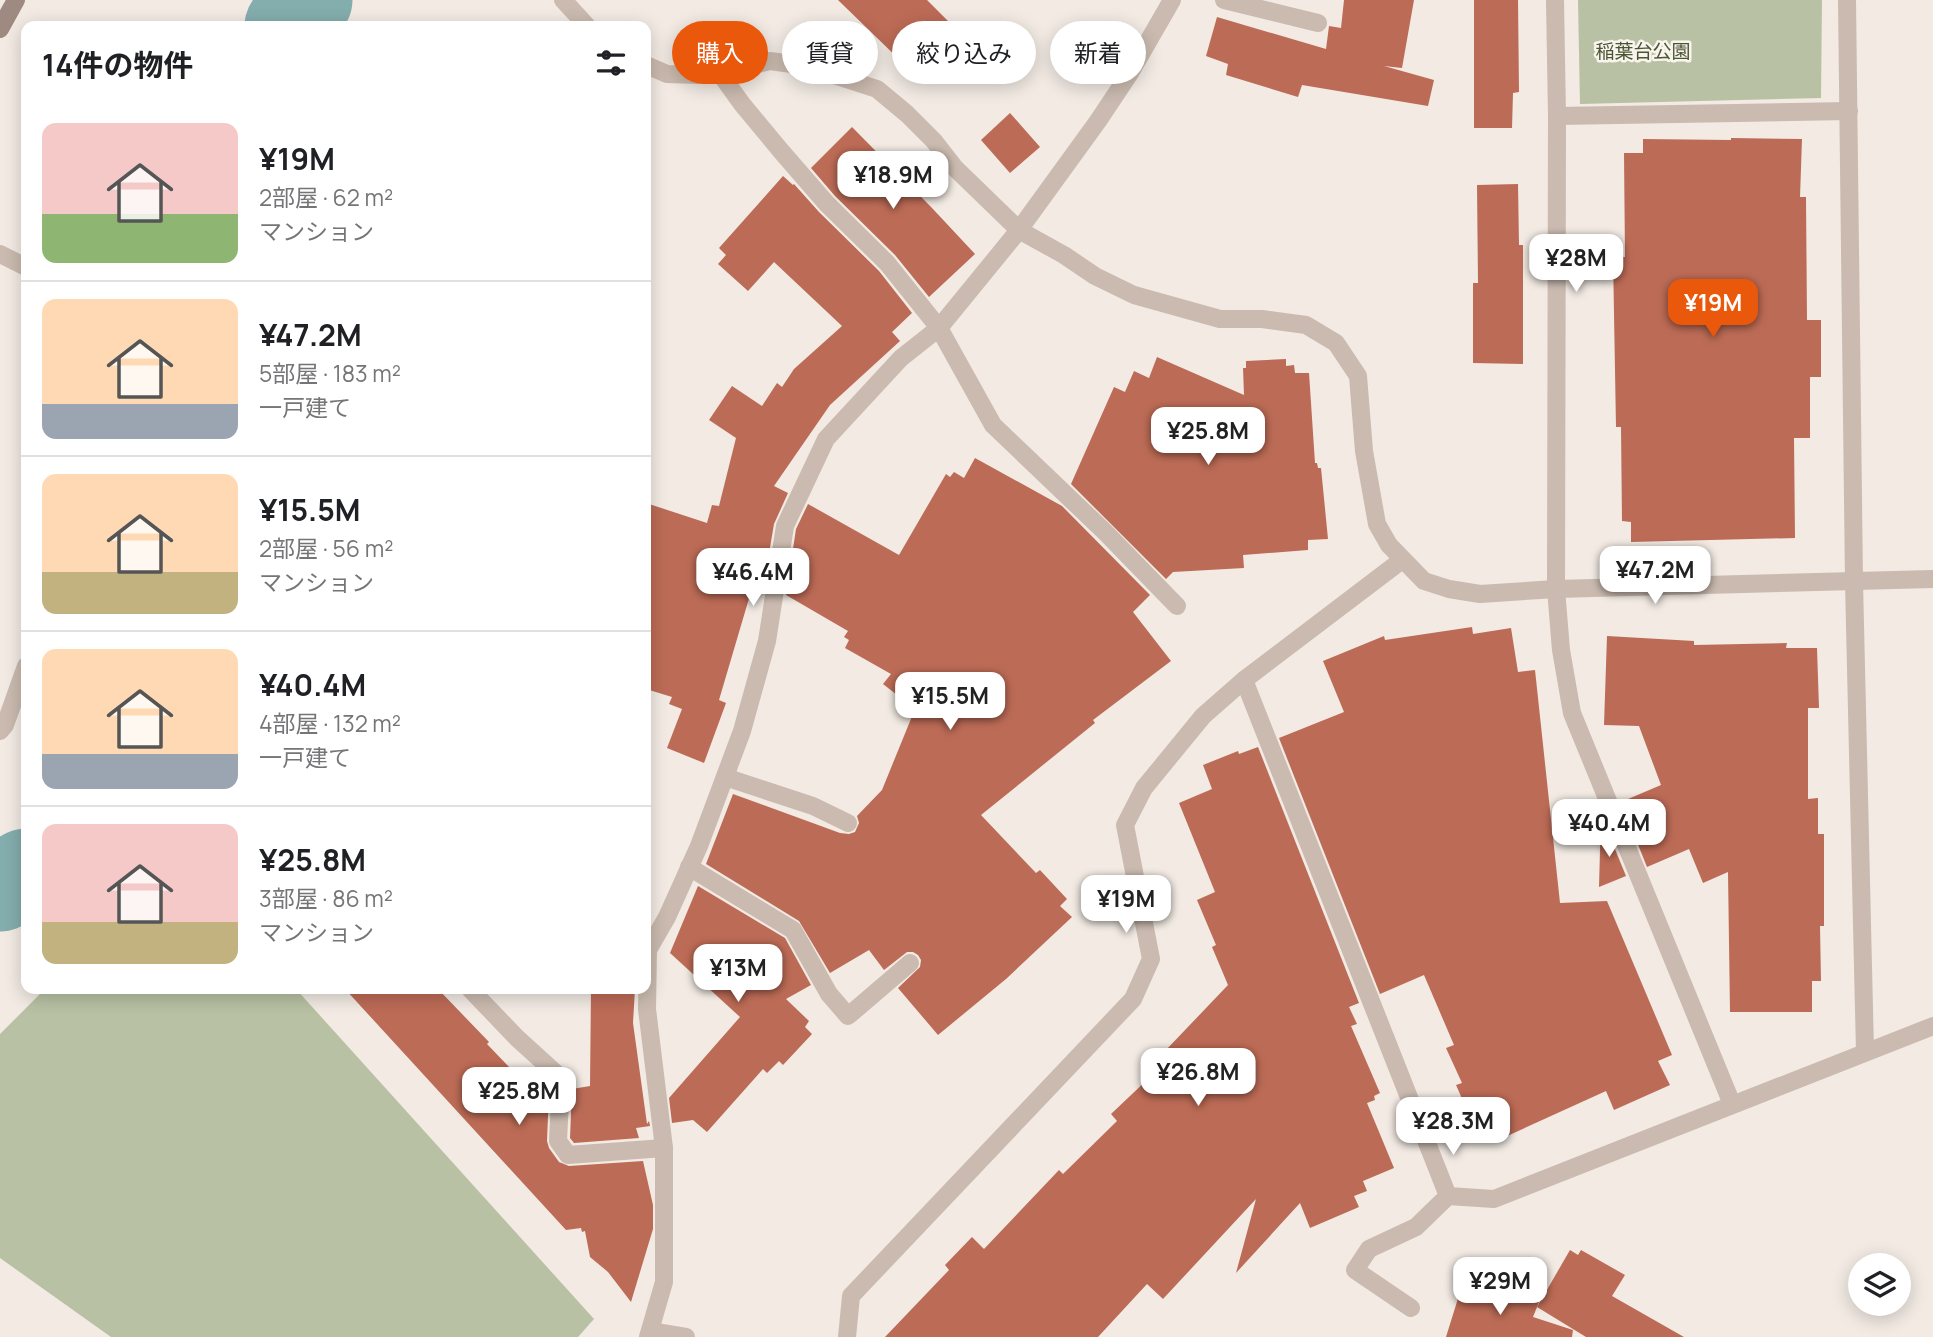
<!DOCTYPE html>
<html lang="ja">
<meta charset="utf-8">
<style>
:root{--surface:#fff;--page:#f2f2f2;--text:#202124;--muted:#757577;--line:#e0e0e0;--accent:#ea580c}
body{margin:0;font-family:Manrope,"Noto Sans JP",sans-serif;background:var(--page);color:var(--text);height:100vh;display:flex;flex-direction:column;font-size:26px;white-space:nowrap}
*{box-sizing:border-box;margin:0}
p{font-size:23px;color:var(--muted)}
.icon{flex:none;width:38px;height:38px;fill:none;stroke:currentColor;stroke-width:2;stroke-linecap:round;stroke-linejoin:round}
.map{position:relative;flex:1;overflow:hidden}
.details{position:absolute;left:21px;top:21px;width:630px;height:973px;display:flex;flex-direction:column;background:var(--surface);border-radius:14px;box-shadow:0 4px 18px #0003}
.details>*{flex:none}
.hud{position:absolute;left:672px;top:21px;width:665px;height:63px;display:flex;gap:14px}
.fabs{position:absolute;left:1848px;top:1253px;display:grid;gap:14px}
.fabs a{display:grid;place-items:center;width:63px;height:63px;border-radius:50%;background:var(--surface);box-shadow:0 4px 18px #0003;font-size:35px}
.price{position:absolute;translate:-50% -60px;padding:0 16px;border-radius:14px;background:#fff;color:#222;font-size:23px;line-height:46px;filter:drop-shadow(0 2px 4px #0008)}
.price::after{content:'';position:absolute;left:50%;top:42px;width:21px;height:16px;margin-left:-10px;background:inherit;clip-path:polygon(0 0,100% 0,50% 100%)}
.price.on{background:var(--accent);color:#fff}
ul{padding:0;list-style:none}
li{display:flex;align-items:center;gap:21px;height:175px;padding:0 21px}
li+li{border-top:2px solid var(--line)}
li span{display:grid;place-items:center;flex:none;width:196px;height:140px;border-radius:14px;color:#555}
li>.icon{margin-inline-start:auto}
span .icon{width:84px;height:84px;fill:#fffc;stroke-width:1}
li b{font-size:30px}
h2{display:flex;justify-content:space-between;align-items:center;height:84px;padding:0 21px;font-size:30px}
.tag{padding:0 24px;border-radius:32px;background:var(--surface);box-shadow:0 4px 18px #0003;font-size:24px;line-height:63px}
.tag.on{background:var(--accent);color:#fff}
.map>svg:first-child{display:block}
.green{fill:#b8c1a3}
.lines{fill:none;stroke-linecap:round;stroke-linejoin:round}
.river{stroke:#84adad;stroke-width:89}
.building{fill:#bc6b56}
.service{stroke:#cabaaf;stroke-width:18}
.minor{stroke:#cabaaf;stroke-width:18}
.secondary{stroke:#9e8a80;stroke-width:18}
.labels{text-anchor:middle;stroke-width:5;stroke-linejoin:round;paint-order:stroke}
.park-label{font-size:19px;fill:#4a5632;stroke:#faf4ef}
</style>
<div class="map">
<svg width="1933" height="1337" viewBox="0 0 1933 1337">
<rect width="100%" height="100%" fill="#f2eae3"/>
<g class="green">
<polygon points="1578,0 1822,0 1821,98 1580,104"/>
<polygon points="45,989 296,989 594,1319 578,1337 111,1337 0,1258 0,1034"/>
</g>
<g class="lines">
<g class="river">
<polyline points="289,26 308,0"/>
<polyline points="0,887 26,873"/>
</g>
</g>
<g class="building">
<polygon points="838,0 927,0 951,24 908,68"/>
<polygon points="1344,0 1414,0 1402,68 1384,66 1434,80 1428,106 1302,85 1298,97 1226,75 1228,64 1206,56 1217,17 1326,49 1329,26 1341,28"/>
<polygon points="1474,0 1518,0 1519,92 1513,93 1512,128 1474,128"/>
<polygon points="1010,113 1040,147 1010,173 981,140"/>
<polygon points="852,127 932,208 975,254 929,297 895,255 835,196 811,168"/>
<polygon points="1731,138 1802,139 1800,197 1806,197 1807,320 1821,320 1821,377 1810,377 1810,438 1794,438 1795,538 1631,542 1631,522 1622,521 1621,427 1616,427 1613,257 1625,257 1624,153 1643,153 1643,139 1731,140"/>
<polygon points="783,176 793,185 794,184 819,212 879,271 912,313 892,332 900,341 830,405 774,486 788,493 774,524 764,583 755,578 719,700 726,703 704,763 667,748 682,709 669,704 672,697 646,689 646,503 707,523 712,505 719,506 736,438 709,420 732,386 762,406 777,383 782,387 794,369 842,326 774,262 748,291 718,264 726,255 719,248"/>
<polygon points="1518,184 1519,245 1523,245 1523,364 1473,363 1473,283 1478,283 1477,185"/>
<polygon points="1157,357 1244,395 1243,368 1246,368 1246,361 1286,359 1286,366 1294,365 1295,373 1309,373 1315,463 1317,463 1318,468 1321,468 1328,539 1308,540 1308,550 1243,555 1244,568 1173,572 1166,579 1071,484 1114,387 1125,392 1134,371 1149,378"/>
<polygon points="975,458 1062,506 1150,595 1133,612 1171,661 1093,720 1095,723 981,815 1036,873 1040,870 1067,899 1060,906 1072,917 1006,979 938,1035 898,988 920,967 921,960 918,955 913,952 907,952 884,970 869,950 830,973 799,921 706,864 733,794 840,833 849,834 855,832 859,823 857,816 882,790 915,709 883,684 891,674 845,648 849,640 844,637 848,631 786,595 796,529 808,504 899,555 946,474 950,477 954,472 964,478"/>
<polygon points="1472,627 1473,634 1511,628 1518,672 1535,670 1560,903 1607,901 1672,1055 1658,1061 1670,1085 1614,1110 1606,1091 1494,1142 1490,1133 1479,1137 1456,1085 1462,1083 1446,1048 1454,1045 1424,975 1380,994 1279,738 1344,712 1323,661 1384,636 1385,640"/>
<polygon points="1607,636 1694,641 1694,645 1787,643 1786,648 1817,648 1819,708 1808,708 1808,799 1818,798 1818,834 1824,834 1824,926 1820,926 1821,981 1812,981 1812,1012 1730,1012 1728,872 1703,883 1689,849 1647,867 1621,802 1661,785 1639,726 1604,725"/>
<polygon points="1258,747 1359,1003 1349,1007 1357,1024 1351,1026 1380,1093 1374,1096 1375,1100 1367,1103 1394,1168 1363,1181 1367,1191 1354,1196 1359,1207 1310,1228 1300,1203 1236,1273 1256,1199 1163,1299 1147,1284 1098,1337 885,1337 949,1270 945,1265 972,1237 984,1249 1059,1170 1063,1174 1117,1121 1111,1114 1149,1078 1144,1073 1228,985 1212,947 1216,945 1197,900 1215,892 1179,803 1212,789 1203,765 1238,751 1239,754"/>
<polygon points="1601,815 1626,876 1599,887"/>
<polygon points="698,886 785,938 811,985 786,999 809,1021 805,1027 812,1034 783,1065 779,1061 767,1073 763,1069 707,1132 693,1120 672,1123 669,1098 740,1017 670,953"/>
<polygon points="345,989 438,989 489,1042 487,1044 535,1094 549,1092 547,1141 549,1148 559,1162 569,1166 643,1161 653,1205 653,1229 631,1302 608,1272 590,1257 585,1231 582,1232 581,1228 566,1230"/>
<polygon points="591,989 635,989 633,1023 647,1124 649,1121 650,1126 636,1128 639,1138 574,1143 570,1138 572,1089 590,1086"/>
<polygon points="1570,1250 1578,1255 1581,1250 1625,1275 1612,1296 1684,1337 1586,1337 1537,1307"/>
<polygon points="1479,1282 1539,1302 1533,1317 1573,1330 1572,1337 1446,1337 1460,1292 1474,1297"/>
</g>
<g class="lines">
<g class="service">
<polyline points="1224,0 1318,23"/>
<polyline points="719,72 742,104 781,151 827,204 887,263 939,328 993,425 1105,532 1177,606"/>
<polyline points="1557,116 1849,111"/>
<polyline points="0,254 26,267"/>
<polyline points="725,777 813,806 848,823"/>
<polyline points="689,867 793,930 829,994 848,1016 910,963"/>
<polyline points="470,989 517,1038 561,1078 558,1141 568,1155 664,1148"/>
<polyline points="1411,1308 1355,1270 1369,1249 1416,1227 1448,1196"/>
<polyline points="650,1331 686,1337"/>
</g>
<g class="minor">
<polyline points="563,0 587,26"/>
<polyline points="1555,0 1557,116 1556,589 1561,650 1572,713 1732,1104"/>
<polyline points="1847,0 1854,582 1865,1052"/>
<polyline points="646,65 667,74 698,75 732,70 770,61 806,66 877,89 907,114 934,141 955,168 1019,230 1064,255 1095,276 1134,295 1220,319 1262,319 1306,325 1336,343 1358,376 1364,451 1377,524 1389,545 1424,581 1449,589 1480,594 1556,589 1933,579"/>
<polyline points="1244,680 1448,1196 1494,1199 1933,1026"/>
<polyline points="0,731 5,725 26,666"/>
<polyline points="648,1337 664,1282 664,1148 647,1009 648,950 667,917 699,846 742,731 767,641 785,526 826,439 901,358 939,328 1019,230 1098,121 1130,73 1172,0"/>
<polyline points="847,1337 851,1296 1133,999 1151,959 1125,825 1144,788 1203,716 1244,680 1402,560"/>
</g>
<polyline class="secondary" points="0,29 16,0"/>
</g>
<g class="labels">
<g class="park-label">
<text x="1643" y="58">稲葉台公園</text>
</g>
</g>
</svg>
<div class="fabs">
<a><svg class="icon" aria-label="layers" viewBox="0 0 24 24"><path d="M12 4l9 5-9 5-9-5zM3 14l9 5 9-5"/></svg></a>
</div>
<b class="price" style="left:893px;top:211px">¥18.9M</b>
<b class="price" style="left:1576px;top:294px">¥28M</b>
<b class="price on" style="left:1713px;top:339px">¥19M</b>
<b class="price" style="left:1208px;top:467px">¥25.8M</b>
<b class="price" style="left:1655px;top:606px">¥47.2M</b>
<b class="price" style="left:753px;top:608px">¥46.4M</b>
<b class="price" style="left:950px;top:732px">¥15.5M</b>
<b class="price" style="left:1609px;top:859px">¥40.4M</b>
<b class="price" style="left:1126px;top:935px">¥19M</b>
<b class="price" style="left:738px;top:1004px">¥13M</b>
<b class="price" style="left:1198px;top:1108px">¥26.8M</b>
<b class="price" style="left:519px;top:1127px">¥25.8M</b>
<b class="price" style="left:1453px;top:1157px">¥28.3M</b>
<b class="price" style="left:1500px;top:1317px">¥29M</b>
<div class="hud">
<a class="tag on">購入</a>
<a class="tag">賃貸</a>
<a class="tag">絞り込み</a>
<a class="tag">新着</a>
</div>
<section class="details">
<h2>14件の物件<svg class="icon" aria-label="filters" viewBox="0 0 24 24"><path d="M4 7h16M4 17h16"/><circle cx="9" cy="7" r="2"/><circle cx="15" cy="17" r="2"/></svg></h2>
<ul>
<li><span style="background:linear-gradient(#f6c9c9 65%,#8fb573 0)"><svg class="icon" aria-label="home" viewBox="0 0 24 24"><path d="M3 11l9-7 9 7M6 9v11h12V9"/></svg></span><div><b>¥19M</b><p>2部屋 · 62 m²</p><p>マンション</p></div></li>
<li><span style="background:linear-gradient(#ffd9b3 75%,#9aa5b1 0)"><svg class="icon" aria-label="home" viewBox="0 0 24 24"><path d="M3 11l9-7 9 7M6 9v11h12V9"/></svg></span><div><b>¥47.2M</b><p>5部屋 · 183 m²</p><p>一戸建て</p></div></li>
<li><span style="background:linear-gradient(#ffd9b3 70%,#c2b280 0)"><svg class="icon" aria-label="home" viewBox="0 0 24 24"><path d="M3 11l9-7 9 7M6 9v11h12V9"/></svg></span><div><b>¥15.5M</b><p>2部屋 · 56 m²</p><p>マンション</p></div></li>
<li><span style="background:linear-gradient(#ffd9b3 75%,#9aa5b1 0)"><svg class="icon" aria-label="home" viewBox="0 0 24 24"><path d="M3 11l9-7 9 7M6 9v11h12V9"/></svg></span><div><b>¥40.4M</b><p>4部屋 · 132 m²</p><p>一戸建て</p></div></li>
<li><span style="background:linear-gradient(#f6c9c9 70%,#c2b280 0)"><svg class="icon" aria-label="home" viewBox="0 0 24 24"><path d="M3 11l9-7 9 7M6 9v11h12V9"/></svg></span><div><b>¥25.8M</b><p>3部屋 · 86 m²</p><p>マンション</p></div></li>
</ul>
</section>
</div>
